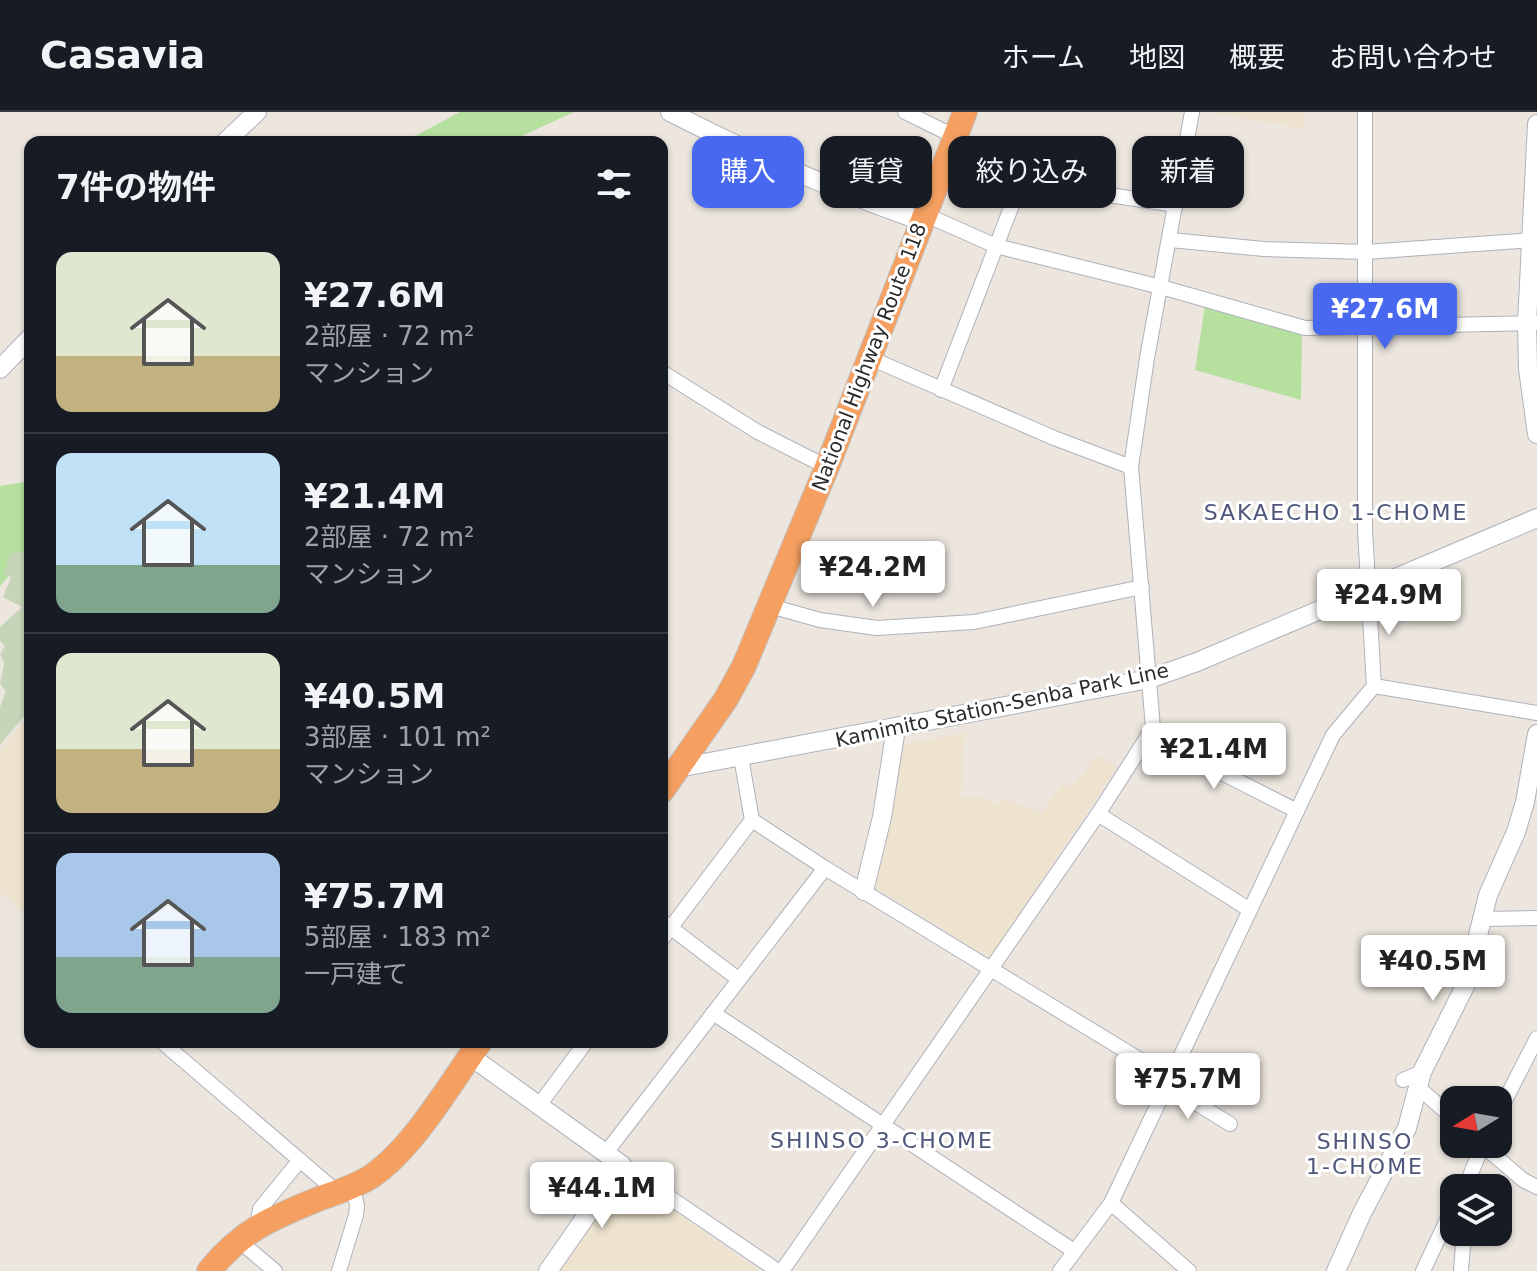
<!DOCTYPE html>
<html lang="ja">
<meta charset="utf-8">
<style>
:root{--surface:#171b24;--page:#20242c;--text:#f1f3f6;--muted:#9ea1a6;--line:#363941;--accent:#4868f0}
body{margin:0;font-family:"DejaVu Sans","Noto Sans JP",sans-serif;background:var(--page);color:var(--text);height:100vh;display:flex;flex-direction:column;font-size:30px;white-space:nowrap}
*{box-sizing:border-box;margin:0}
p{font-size:26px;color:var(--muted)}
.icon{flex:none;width:44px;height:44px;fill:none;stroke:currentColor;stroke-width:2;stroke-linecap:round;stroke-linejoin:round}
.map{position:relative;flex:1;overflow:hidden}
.sheet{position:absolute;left:24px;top:24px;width:644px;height:912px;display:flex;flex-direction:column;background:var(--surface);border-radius:16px;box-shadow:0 2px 6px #0004}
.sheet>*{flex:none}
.hud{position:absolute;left:692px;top:24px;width:724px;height:72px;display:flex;gap:16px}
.needle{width:52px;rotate:259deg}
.tools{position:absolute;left:1440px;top:974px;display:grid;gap:16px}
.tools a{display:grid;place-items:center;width:72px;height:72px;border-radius:16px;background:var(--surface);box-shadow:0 2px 6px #0004;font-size:40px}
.price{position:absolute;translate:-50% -68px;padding:0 18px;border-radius:8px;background:#fff;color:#222;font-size:26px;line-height:52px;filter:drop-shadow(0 2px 4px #0008)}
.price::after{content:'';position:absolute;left:50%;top:48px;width:24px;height:18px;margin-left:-12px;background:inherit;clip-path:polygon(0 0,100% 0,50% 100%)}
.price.selected{background:var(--accent);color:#fff}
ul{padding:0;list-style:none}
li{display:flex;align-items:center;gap:24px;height:200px;padding:0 32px}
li+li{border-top:2px solid var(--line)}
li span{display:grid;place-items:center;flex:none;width:224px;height:160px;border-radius:16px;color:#555}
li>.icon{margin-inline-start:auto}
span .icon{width:96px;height:96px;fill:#fffc;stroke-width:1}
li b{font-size:34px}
h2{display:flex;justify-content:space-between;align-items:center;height:96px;padding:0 32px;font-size:34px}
.tag{padding:0 28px;border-radius:16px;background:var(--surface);box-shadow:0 2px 6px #0004;font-size:28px;line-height:72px}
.tag.selected{background:var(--accent);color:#fff}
header{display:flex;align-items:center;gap:48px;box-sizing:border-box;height:112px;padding:0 40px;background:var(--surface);border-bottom:2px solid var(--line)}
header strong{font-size:38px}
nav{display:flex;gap:44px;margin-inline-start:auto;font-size:28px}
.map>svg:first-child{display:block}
.education{fill:#ede3cf}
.green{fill:#b5e09e}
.cemetery{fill:#c6d5b7}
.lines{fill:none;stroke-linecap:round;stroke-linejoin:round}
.street-casing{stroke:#afb1bb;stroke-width:16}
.secondary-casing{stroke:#afb1bb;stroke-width:20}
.highway-casing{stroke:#c4c4c4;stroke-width:26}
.street{stroke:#fff;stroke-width:14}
.secondary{stroke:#fff;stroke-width:18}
.highway{stroke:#f5a061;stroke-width:24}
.labels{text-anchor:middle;stroke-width:6;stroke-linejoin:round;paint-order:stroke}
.street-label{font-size:20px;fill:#2b2b2b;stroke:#fff}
.neighbourhood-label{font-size:22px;letter-spacing:2px;fill:#4e567a;stroke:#fff}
</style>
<header>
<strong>Casavia</strong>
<nav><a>ホーム</a><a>地図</a><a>概要</a><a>お問い合わせ</a></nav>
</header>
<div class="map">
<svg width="1537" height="1159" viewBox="0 0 1537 1159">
<rect width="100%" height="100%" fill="#ece6df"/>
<g class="education">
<polygon points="1208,0 1305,0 1303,17"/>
<polygon points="30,602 30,806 0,780 0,638"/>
<polygon points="965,621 961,685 980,685 1000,693 1002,686 1042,700 1063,671 1072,676 1097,642 1117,656 990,846 874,775 901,633"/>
<polygon points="625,1065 760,1159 558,1159"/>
</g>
<g class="green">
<polygon points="460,0 574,0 509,30 404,30"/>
<polygon points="1205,194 1302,219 1301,288 1195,258"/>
<polygon points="30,369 30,440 0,474 0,374"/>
</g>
<polygon class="cemetery" points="30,440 30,597 0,633 0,595 6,579 0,572 4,551 0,542 5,534 0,529 0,515 22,495 3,485 11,465 4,462 10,441"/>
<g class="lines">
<defs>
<g id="street">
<polyline points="905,0 956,25"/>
<polyline points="951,38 1022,67 1088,80 1176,93"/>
<polyline points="924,106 933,106 996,134 1161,175 1305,216 1537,211"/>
<polyline points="1170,128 1264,137 1366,140 1532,128"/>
<polyline points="870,246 1054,326 1131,355"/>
<polyline points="662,260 758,320 827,355"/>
<polyline points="941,278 1022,67"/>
<polyline points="770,494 820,508 877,516 974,510 1142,475"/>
<polyline points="1374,574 1537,601"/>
<polyline points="1149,624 1297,699"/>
<polyline points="741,645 752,708 825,756 1170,966"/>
<polyline points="1098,702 1250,798"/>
<polyline points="1480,807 1537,806"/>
<polyline points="662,809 738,867"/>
<polyline points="662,827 752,708"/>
<polyline points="713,901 1074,1139"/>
<polyline points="162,930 337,1080"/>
<polyline points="1403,968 1422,960"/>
<polyline points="1167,973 1230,1012"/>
<polyline points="1419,976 1454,1007"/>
<polyline points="540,992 586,930"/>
<polyline points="1498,1002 1537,926"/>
<polyline points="1481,1032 1523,1068 1537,1075"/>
<polyline points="605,1042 825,756"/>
<polyline points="622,1053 778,1159"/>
<polyline points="1465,1076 1483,1032"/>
<polyline points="1111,1091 1189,1159"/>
<polyline points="257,1114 260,1097 300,1048"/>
<polyline points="238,1128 275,1159"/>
<polyline points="339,1159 356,1103 357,1093 352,1074"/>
<polyline points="782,1159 1098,702 1153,616 1131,355 1147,246 1192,0"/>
<polyline points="1060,1159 1111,1091 1333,623 1374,574 1365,418 1365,0"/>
<polyline points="1423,1159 1454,1093"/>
<polyline points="1461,1159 1464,1120"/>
</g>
<g id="secondary">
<path d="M670 0C749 41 829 76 913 106H924"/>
<polyline points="1537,12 1527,211 1528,257 1537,322"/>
<polyline points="225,30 257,0"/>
<polyline points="0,257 30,226"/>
<polyline points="678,656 1149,567 1197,550 1537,406"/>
<polyline points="864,779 882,705 896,616"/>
<polyline points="470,944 622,1053 548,1159"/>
<polyline points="1336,1159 1362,1101 1407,1016 1422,960 1466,872 1488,783 1516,720 1525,690 1537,622"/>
</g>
<g id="highway">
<polyline points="662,679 726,587 744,554 827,355 965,0"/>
<path d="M209 1159C243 1117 272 1106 321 1086 338 1080 357 1074 372 1064 414 1035 450 972 480 930"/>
</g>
</defs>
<use href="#street" class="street-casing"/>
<use href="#secondary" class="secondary-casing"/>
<use href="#highway" class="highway-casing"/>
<use href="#street" class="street"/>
<use href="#secondary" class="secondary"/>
<use href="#highway" class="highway"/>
</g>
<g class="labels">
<g class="street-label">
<text transform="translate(869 245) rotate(-69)" y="7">National Highway Route 118</text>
<text transform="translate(1002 593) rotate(-12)" y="7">Kamimito Station-Senba Park Line</text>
</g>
<g class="neighbourhood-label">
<text x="1336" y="408">SAKAECHO 1-CHOME</text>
<text x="882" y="1036">SHINSO 3-CHOME</text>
<text x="1365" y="1037">SHINSO<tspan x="1365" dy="25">1-CHOME</tspan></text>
</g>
</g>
</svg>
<div class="tools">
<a><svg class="needle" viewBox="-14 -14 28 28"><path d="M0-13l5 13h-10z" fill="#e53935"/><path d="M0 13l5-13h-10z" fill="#9ea1a6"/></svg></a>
<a><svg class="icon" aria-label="layers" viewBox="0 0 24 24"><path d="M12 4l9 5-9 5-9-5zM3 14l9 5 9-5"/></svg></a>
</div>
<b class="price selected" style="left:1385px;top:239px">¥27.6M</b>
<b class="price" style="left:873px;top:497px">¥24.2M</b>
<b class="price" style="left:1389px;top:525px">¥24.9M</b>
<b class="price" style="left:1214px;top:679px">¥21.4M</b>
<b class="price" style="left:1433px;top:891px">¥40.5M</b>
<b class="price" style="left:1188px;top:1009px">¥75.7M</b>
<b class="price" style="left:602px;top:1118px">¥44.1M</b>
<div class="hud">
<a class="tag selected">購入</a>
<a class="tag">賃貸</a>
<a class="tag">絞り込み</a>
<a class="tag">新着</a>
</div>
<section class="sheet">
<h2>7件の物件<svg class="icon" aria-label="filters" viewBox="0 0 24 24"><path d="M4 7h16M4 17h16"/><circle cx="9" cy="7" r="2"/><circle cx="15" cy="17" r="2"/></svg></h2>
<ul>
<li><span style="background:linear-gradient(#dfe7d0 65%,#c2b280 0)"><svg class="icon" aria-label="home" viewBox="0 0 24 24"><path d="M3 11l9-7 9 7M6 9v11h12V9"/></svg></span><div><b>¥27.6M</b><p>2部屋 · 72 m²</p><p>マンション</p></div></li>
<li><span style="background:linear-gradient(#bfe0f5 70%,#7fa58c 0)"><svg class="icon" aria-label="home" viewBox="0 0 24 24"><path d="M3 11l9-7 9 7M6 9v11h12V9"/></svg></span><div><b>¥21.4M</b><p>2部屋 · 72 m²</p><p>マンション</p></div></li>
<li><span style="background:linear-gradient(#dfe7d0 60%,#c2b280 0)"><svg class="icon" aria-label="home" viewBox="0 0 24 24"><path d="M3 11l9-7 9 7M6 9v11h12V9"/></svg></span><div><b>¥40.5M</b><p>3部屋 · 101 m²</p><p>マンション</p></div></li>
<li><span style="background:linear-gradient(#a9c7e8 65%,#7fa58c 0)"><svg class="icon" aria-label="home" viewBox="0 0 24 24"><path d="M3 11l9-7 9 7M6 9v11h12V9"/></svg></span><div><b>¥75.7M</b><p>5部屋 · 183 m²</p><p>一戸建て</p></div></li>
</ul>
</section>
</div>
